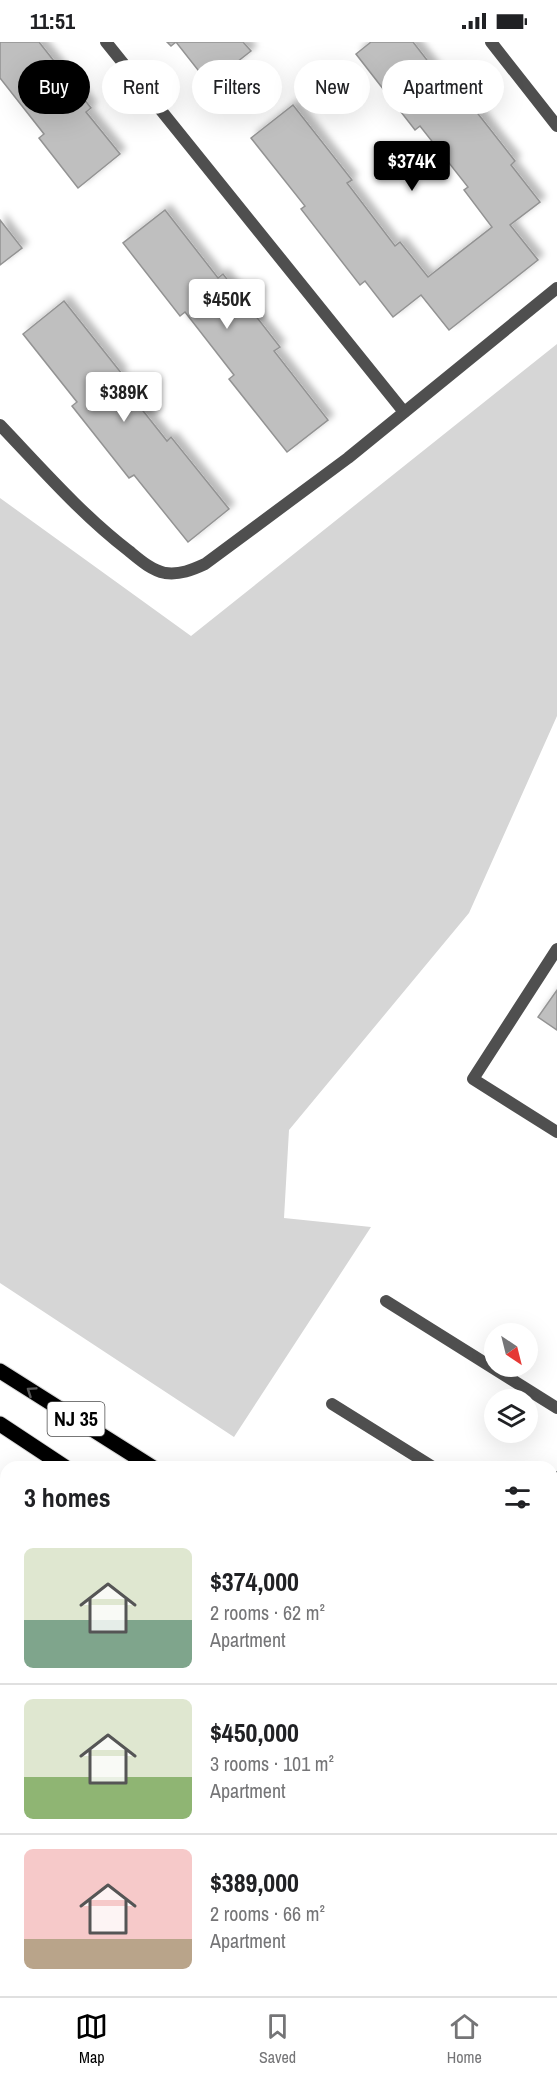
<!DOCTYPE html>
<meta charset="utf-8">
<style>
:root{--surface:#fff;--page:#f2f2f2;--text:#202124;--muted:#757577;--line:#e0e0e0;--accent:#000}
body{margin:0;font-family:"Archivo Narrow",sans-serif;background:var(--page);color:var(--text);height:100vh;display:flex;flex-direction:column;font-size:22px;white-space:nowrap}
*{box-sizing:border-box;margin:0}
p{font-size:20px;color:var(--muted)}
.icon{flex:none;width:33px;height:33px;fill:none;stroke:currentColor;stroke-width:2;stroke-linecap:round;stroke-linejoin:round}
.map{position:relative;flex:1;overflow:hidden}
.sheet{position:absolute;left:0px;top:1419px;width:558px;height:536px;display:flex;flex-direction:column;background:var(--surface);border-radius:18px 18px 0 0;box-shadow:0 6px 24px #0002}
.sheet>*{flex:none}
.guide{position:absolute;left:18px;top:18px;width:522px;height:54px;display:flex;gap:12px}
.needle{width:39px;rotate:145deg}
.controls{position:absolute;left:484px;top:1281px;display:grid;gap:12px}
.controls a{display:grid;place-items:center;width:54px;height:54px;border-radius:50%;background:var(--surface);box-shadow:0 6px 24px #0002;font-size:30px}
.price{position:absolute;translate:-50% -51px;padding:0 14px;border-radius:6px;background:#fff;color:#222;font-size:20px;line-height:39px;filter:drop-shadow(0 2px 3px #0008)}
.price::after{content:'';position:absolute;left:50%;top:36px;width:18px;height:14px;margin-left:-9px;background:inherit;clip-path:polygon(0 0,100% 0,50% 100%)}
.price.active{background:var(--accent);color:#fff}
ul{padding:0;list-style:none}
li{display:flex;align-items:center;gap:18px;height:150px;padding:0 24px}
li+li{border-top:2px solid var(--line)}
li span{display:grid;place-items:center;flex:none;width:168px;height:120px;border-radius:9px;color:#555}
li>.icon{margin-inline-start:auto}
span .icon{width:72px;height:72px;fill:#fffc;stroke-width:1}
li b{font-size:26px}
h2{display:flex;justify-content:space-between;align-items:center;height:72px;padding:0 24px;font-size:26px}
.chip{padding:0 21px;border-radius:27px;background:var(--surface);box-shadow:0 6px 24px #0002;font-size:21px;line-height:54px}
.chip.active{background:var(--accent);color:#fff}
.status{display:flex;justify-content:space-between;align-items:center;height:42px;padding:0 30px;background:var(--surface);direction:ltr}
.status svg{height:16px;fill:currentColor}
.dock{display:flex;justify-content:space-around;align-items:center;height:84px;border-top:2px solid var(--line);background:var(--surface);font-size:16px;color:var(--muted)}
.dock a{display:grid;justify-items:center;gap:3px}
.dock .active{color:var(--accent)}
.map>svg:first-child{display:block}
.green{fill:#d6d6d6}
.building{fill:#bfbfbf;stroke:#939393;stroke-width:1.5;filter:url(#shadow)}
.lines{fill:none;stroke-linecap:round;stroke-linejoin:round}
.primary-casing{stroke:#dbdbdb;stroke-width:17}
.service{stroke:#4f4f4f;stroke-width:12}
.primary{stroke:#000;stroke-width:15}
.oneway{stroke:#595959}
.labels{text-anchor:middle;stroke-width:4.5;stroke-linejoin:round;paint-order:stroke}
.shield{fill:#fff;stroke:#4c4c4c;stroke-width:1.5}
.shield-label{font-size:20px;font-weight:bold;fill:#000}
</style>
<div class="status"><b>11:51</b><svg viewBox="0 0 49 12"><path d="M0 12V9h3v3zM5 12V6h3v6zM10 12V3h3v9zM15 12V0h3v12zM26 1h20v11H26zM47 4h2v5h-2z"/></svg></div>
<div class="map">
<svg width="557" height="1954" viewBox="0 0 557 1954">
<defs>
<filter id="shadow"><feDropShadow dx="5.5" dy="-5.5" stdDeviation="3" flood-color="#0004"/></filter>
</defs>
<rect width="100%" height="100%" fill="#fff"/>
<g class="green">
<polygon points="557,302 557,674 469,871 289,1088 284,1176 371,1185 234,1395 0,1241 0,456 191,594"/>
<polygon points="0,1483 6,1487 6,1666 0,1677"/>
</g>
<g class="building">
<polygon points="0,0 39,0 91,66 86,70 120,112 78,146 39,96 44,92 0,36"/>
<polygon points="167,0 243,0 251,9 209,42 176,0 171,4"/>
<polygon points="371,0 413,0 451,49 457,45 515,119 511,123 540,160 510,183 538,218 449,288 421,253 393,275 365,239 360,243 301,167 305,164 251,96 293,63 352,138 347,141 395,204 400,200 428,235 492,185 464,148 468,145 420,84 415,88 356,12"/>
<polygon points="165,168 218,236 223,232 280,305 274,309 328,378 287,410 229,337 234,333 185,270 180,274 123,201"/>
<polygon points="0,178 22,206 0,223"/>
<polygon points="64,259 122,332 117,336 167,399 171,395 229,467 188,500 134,433 129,436 72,364 77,360 23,292"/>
<polygon points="557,948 557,988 538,975"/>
</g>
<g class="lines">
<defs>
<g id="primary">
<polyline points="0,1329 152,1425"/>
<polyline points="0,1382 65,1425"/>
<polyline points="552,1669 557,1672"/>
<polyline points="552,1726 557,1729"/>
</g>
</defs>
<use href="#primary" class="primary-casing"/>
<g class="service">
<polyline points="106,0 404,370"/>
<polyline points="491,0 557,84"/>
<path d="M0 383C42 427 82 473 129 509 140 518 151 528 165 531 180 533 192 528 205 522L348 416 557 246"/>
<polyline points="557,907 473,1037 557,1090"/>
<polyline points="386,1259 557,1366"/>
<polyline points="332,1362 433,1425"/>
<polyline points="552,1444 557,1435"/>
<polyline points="552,1498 557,1501"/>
<polyline points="6,1849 0,1858 6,1862"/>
<polyline points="552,1873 557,1876"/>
<polyline points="140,1948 149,1954"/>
<polyline points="36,1954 40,1948"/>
<polyline points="279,1954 282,1948"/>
</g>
<use href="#primary" class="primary"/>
</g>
<defs><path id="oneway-chevron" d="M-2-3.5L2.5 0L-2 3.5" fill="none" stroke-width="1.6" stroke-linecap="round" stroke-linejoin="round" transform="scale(1.5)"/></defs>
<use class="oneway" href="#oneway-chevron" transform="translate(31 1349) rotate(-146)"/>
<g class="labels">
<rect class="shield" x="47.5" y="1360" width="57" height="34" rx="4.5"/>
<g class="shield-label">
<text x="76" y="1384">NJ 35</text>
</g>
</g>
</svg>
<div class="controls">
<a><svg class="needle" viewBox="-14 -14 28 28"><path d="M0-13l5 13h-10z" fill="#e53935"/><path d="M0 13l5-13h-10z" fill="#757577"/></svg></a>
<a><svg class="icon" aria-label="layers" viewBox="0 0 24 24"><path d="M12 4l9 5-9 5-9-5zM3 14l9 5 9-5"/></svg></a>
</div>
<b class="price active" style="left:412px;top:150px">$374K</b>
<b class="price" style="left:227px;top:288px">$450K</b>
<b class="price" style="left:124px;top:381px">$389K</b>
<div class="guide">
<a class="chip active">Buy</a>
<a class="chip">Rent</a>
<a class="chip">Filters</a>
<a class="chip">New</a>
<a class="chip">Apartment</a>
</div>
<section class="sheet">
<h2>3 homes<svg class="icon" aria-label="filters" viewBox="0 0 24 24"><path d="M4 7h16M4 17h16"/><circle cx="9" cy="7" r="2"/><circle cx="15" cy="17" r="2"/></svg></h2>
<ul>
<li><span style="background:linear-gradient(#dfe7d0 60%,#7fa58c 0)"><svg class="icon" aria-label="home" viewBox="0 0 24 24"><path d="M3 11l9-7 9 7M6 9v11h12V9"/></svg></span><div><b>$374,000</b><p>2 rooms · 62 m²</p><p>Apartment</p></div></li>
<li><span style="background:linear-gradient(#dfe7d0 65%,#8fb573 0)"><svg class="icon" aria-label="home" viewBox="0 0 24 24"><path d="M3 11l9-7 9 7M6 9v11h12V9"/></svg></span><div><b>$450,000</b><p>3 rooms · 101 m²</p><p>Apartment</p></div></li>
<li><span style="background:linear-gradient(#f6c9c9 75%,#b9a48a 0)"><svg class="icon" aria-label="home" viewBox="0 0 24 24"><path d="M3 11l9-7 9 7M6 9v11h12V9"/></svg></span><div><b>$389,000</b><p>2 rooms · 66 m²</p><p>Apartment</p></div></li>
</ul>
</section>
</div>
<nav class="dock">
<a class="active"><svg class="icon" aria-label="map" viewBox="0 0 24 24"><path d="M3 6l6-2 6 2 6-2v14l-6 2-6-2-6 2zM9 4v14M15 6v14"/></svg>Map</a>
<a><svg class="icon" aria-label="saved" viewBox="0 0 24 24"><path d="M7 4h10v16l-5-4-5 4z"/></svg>Saved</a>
<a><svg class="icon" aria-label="home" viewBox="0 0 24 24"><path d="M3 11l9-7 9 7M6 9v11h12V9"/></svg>Home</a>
</nav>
